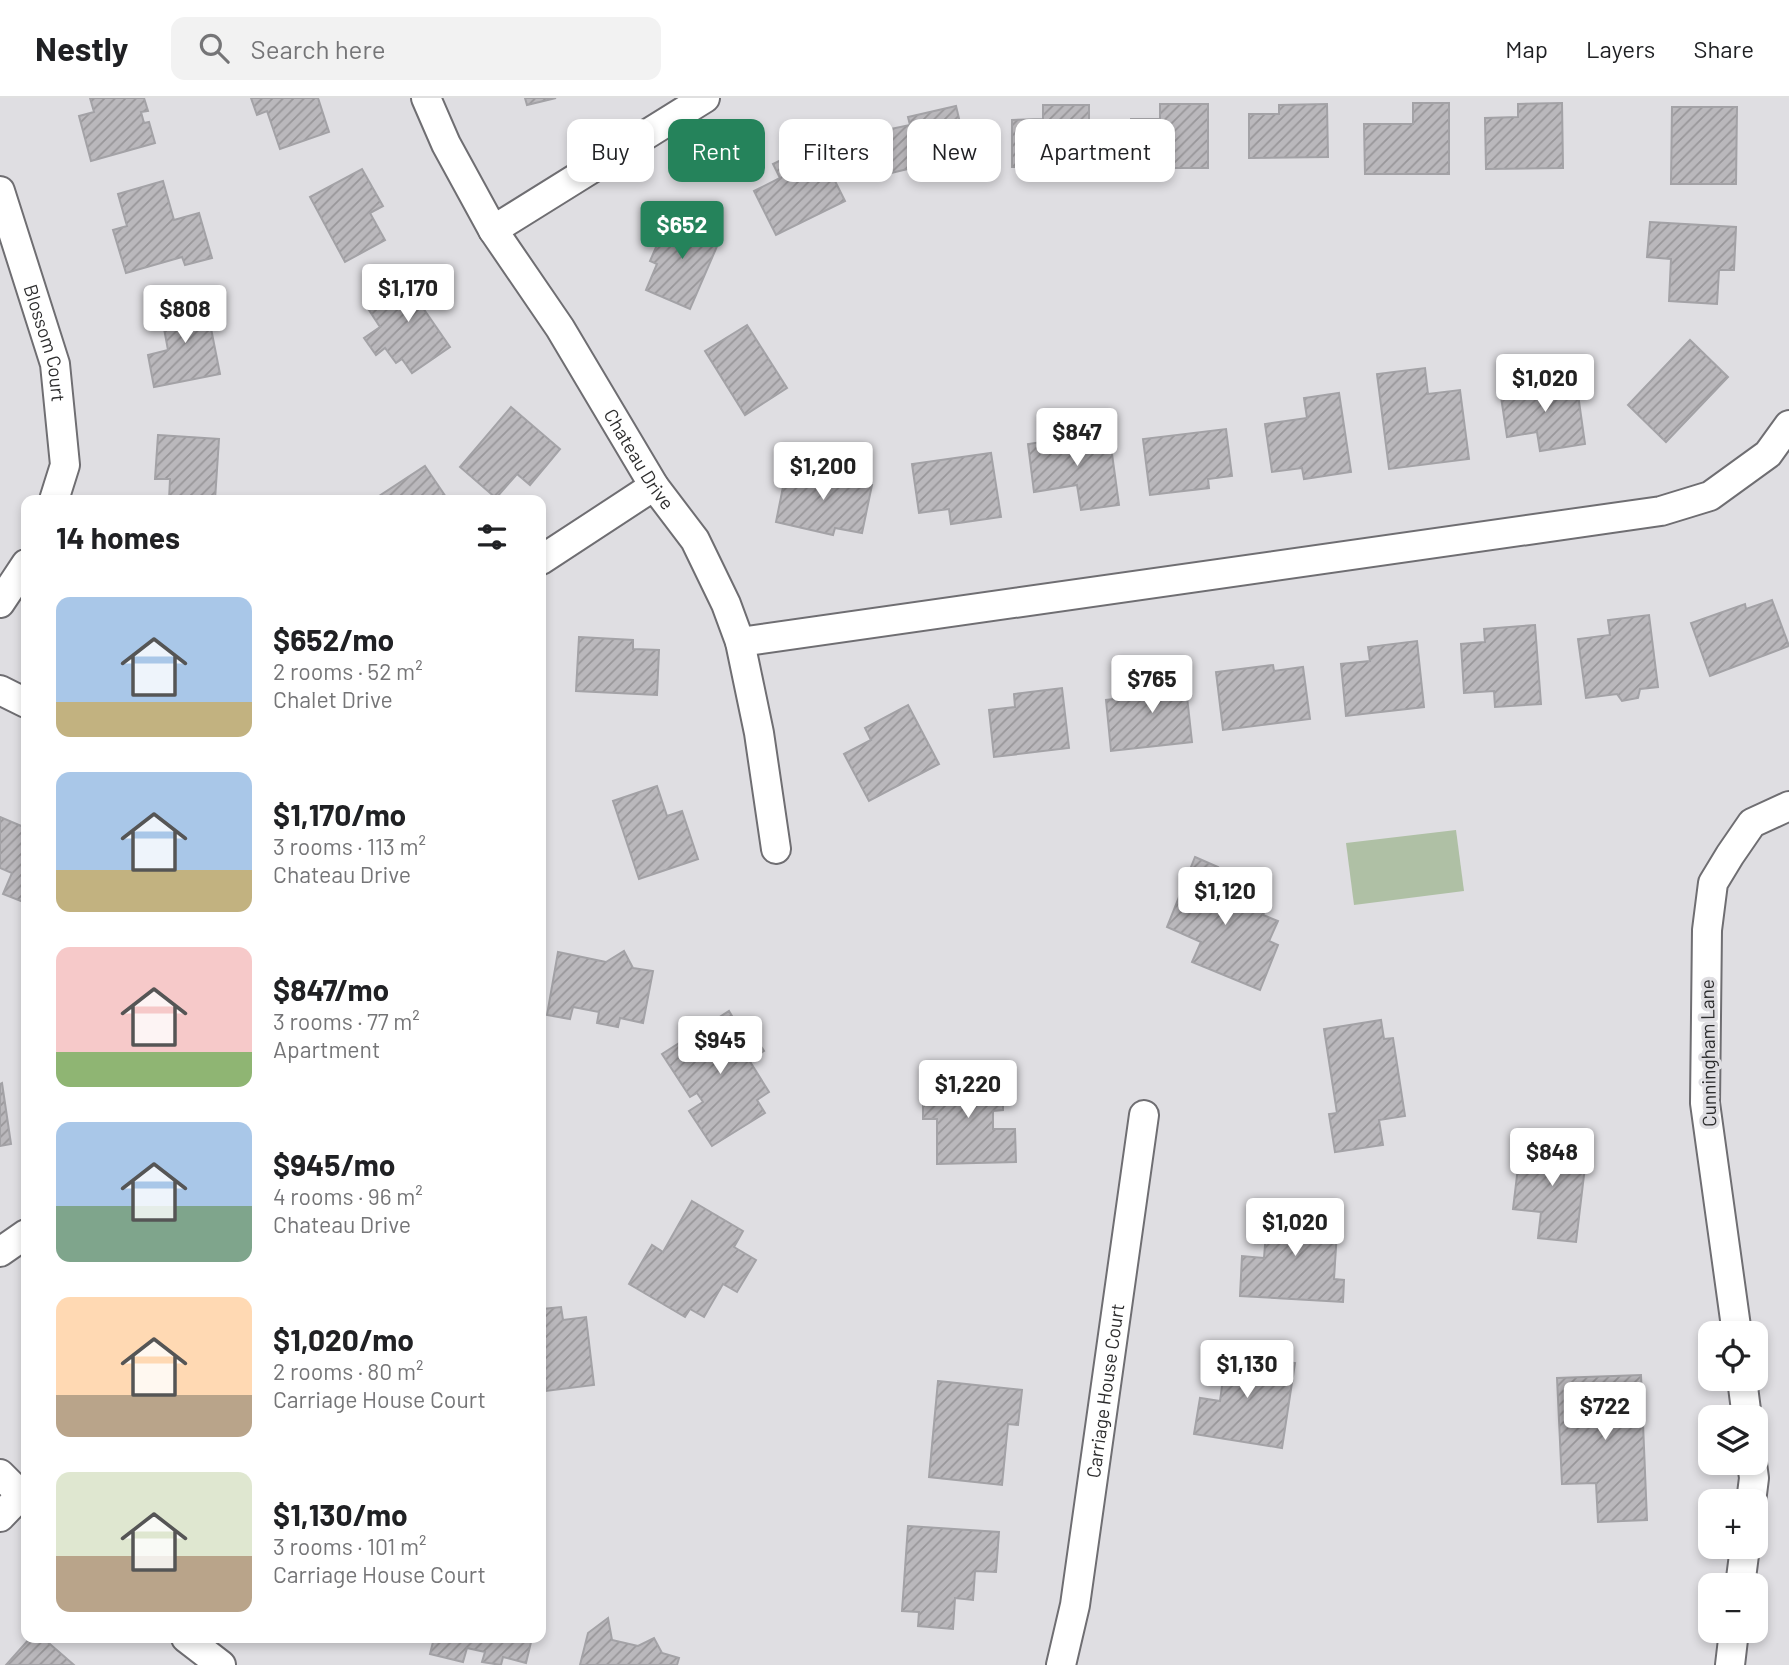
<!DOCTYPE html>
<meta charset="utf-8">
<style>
:root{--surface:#fff;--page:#f2f2f2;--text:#202124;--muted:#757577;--line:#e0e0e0;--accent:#25835b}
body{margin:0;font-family:Barlow,sans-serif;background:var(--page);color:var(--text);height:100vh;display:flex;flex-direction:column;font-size:26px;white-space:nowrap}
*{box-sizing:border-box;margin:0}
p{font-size:23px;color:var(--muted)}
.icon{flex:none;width:38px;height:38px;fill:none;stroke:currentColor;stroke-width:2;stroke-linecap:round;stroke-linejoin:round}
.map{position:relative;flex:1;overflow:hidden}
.drawer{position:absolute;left:21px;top:397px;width:525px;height:1148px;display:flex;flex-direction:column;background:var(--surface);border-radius:14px;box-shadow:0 4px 10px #0003}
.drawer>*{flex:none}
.top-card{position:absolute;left:567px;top:21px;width:665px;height:63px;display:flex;gap:14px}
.tools{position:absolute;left:1698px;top:1223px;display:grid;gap:14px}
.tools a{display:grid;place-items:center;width:70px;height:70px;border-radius:14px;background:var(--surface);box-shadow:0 4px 10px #0003;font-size:35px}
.price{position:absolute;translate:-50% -60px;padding:0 16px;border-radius:7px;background:#fff;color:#222;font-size:23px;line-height:46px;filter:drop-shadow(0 2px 4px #0008)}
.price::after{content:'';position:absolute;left:50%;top:42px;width:21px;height:16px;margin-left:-10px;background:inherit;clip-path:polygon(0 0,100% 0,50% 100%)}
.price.selected{background:var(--accent);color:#fff}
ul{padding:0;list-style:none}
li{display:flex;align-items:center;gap:21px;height:175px;padding:0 35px}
li span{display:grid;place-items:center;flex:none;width:196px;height:140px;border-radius:14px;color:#555}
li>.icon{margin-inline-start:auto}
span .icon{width:84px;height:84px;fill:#fffc;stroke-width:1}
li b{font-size:30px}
h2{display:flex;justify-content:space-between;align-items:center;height:84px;padding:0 35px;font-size:30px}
.chip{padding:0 24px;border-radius:14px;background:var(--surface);box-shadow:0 4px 10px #0003;font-size:24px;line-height:63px}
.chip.selected{background:var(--accent);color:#fff}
header{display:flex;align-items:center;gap:42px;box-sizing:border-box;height:98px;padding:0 35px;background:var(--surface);border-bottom:2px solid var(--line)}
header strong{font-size:33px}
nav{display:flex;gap:38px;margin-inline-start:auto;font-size:24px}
.search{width:490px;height:63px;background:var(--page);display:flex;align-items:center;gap:18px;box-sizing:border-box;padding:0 24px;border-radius:14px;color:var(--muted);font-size:26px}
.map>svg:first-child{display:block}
.green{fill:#afc0a5}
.building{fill:url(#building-hatch);stroke:#a3a2a6;stroke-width:2}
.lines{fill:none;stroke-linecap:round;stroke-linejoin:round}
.street-casing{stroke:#6f6e72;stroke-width:32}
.street{stroke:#fff;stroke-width:28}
.labels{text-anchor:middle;stroke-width:7;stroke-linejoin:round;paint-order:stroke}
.street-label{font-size:19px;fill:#2d2d2e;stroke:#dfdee2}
</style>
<header>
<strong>Nestly</strong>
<div class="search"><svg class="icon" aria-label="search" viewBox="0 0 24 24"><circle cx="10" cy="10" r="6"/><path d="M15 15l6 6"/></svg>Search here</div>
<nav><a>Map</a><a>Layers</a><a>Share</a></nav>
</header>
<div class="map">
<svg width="1789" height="1567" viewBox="0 0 1789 1567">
<defs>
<pattern id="building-hatch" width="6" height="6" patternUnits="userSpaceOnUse" patternTransform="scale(1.75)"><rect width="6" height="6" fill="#bab8bc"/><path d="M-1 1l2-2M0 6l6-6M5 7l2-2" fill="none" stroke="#989699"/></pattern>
</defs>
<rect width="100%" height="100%" fill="#dfdee2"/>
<polygon class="green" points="1456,732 1464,793 1354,807 1346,745"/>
<g class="building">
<polygon points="90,0 144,0 148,13 141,14 144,25 149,24 155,45 91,63 79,18 94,14"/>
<polygon points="251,0 318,0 329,34 280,51 267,13 257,17"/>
<polygon points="525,0 556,0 527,7"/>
<polygon points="1413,5 1449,5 1449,76 1365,76 1364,26 1413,26"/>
<polygon points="1562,5 1563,70 1486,71 1485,20 1518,19 1518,6"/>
<polygon points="1160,6 1208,6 1208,70 1131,70 1131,21 1160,21"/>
<polygon points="1327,6 1328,59 1249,60 1249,16 1279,16 1279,7"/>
<polygon points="1043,7 1089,7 1089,68 1012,69 1012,22 1043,21"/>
<polygon points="956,8 968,58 944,63 946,70 935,72 933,65 891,75 881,33 910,27 908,19"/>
<polygon points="1672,9 1737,9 1736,86 1671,86"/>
<polygon points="816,45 845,103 776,137 754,93 780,80 773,66"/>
<polygon points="362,71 383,108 370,115 385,142 345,164 310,99"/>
<polygon points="163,83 174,122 199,115 212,160 185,167 182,159 126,175 113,132 127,128 118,96"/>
<polygon points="670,117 721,139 690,211 646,192 657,166 650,163"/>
<polygon points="1650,124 1736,129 1734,172 1719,172 1717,206 1669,203 1671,161 1647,159"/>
<polygon points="423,171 441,198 423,210 450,249 412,275 402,261 396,265 385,250 376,257 364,240 380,229 367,209"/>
<polygon points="205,200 220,276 154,289 148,257 168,252 160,209"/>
<polygon points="747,227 787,290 745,317 705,253"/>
<polygon points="1690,242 1728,279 1666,344 1628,307"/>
<polygon points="1425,270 1428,296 1460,292 1469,361 1389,371 1377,276"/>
<polygon points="1576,282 1585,346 1540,353 1537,334 1507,339 1500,292"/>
<polygon points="1339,295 1351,374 1304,381 1302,370 1272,374 1265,326 1307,320 1304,300"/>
<polygon points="511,309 560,351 530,387 517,376 496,400 460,369"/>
<polygon points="1226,331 1232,378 1208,381 1209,390 1150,397 1143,341"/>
<polygon points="1109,334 1119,407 1081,412 1077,387 1034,394 1028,346"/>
<polygon points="158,337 219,341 215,402 169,402 170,381 155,381"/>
<polygon points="991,355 1001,419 951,426 949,411 919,415 912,366"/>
<polygon points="425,368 448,402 373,402"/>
<polygon points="787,369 872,387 862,435 835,430 833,437 776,424"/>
<polygon points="1772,502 1789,548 1710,578 1691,525 1745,506 1746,511"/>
<polygon points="1649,517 1658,589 1640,591 1638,600 1622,603 1617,596 1586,600 1578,541 1610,537 1608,522"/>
<polygon points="1535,527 1541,606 1495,609 1494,593 1464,595 1461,546 1485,544 1484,531"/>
<polygon points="579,539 633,542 633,551 659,552 657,597 576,593"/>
<polygon points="1417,543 1424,609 1346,618 1341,566 1370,563 1368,549"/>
<polygon points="1273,567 1274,573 1303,569 1310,621 1223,632 1216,574"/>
<polygon points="1184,571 1192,644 1111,653 1106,602 1151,597 1149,575"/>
<polygon points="1062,590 1069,650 994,659 989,612 1015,609 1014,596"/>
<polygon points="908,607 939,666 869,703 844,656 871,642 865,630"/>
<polygon points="657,688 667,718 682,713 698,761 639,781 613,703"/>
<polygon points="0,719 26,730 26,805 3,796 12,775 0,770"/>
<polygon points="1195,759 1218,769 1212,782 1268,805 1263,817 1278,823 1269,843 1278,847 1260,892 1192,864 1201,844 1167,829"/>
<polygon points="624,853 633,870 653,873 643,925 620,920 618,929 597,925 599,914 573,909 570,921 547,917 558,854 606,864"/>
<polygon points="729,913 738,928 745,924 764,953 749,962 769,994 757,1002 765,1015 712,1048 689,1013 703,1004 697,995 690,999 662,956"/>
<polygon points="1381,922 1384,941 1393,940 1405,1018 1379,1022 1383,1047 1335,1054 1329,1016 1337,1015 1324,931"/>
<polygon points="990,974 990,995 1003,994 1003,1012 993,1013 993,1031 1015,1031 1016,1064 937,1066 937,1021 923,1021 923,992 932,992 931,975"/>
<polygon points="2,985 11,1046 0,1048 0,986"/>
<polygon points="1521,1044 1587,1052 1576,1144 1538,1140 1541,1114 1513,1111"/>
<polygon points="692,1103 743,1133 734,1149 756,1162 737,1194 723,1186 704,1219 690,1211 685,1219 629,1186 652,1147 663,1154"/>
<polygon points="1268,1108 1331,1112 1330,1132 1337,1133 1334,1181 1344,1182 1343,1204 1240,1198 1242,1158 1264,1160"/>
<polygon points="561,1209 563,1222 586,1219 594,1287 546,1293 544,1277 541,1277 543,1211"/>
<polygon points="1210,1252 1295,1265 1282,1350 1194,1336 1200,1300 1220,1303 1223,1281 1206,1278"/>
<polygon points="1641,1277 1647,1422 1598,1424 1596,1385 1562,1386 1557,1280"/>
<polygon points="938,1283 1022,1292 1018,1327 1008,1326 1002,1387 929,1379"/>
<polygon points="908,1428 999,1434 996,1474 975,1473 973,1502 955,1500 953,1531 918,1528 919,1514 902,1513"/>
<polygon points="608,1520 612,1542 638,1548 654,1540 662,1555 679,1560 677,1567 580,1567 588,1535"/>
<polygon points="30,1540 43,1540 74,1567 6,1567"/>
<polygon points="434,1540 532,1540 526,1565 503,1559 501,1567 482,1564 485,1554 467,1550 463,1564 430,1556"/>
</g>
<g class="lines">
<defs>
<g id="street">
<path id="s1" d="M426 0 446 46 493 132 560 230 654 388 695 442 726 506 740 544 759 635 776 751"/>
<path id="s2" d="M0 93 55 266 65 367 54 402"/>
<polyline points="493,132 705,0"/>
<polyline points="541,462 654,388"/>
<polyline points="0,505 26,466"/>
<polyline points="740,544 1661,413 1710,398 1768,356 1789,327"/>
<polyline points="0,592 26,605"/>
<polyline points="0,1154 26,1136"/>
<polyline points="1737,1236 1705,1005 1707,832 1713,785 1730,757 1752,725 1789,708"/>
<polyline points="1742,1281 1747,1320"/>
<polyline points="0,1376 26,1402"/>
<polyline points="1751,1404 1754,1380 1752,1365"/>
<polyline points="0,1419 21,1397"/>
<polyline points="1740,1488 1745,1449"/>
<polyline points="186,1540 221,1567"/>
<path id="s3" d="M1061 1567 1075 1507 1144 1017"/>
<polyline points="1730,1567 1734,1533"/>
</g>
</defs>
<use href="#street" class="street-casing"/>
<use href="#street" class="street"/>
</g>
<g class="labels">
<g class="street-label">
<text dy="7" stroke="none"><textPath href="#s2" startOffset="159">Blossom Court</textPath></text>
<text dy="7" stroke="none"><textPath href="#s1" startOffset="420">Chateau Drive</textPath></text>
<text transform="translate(1708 955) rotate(-91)" y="7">Cunningham Lane</text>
<text dy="7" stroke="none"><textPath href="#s3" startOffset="278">Carriage House Court</textPath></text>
</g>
</g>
</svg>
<div class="tools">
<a><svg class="icon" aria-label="locate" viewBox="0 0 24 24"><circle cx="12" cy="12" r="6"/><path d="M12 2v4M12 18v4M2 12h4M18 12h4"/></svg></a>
<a><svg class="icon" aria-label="layers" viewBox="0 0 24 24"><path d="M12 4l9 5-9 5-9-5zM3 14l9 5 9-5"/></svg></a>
<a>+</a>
<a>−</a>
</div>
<b class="price selected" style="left:682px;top:163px">$652</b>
<b class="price" style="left:408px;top:226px">$1,170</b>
<b class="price" style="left:185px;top:247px">$808</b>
<b class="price" style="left:1545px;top:316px">$1,020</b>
<b class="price" style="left:1077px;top:370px">$847</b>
<b class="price" style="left:823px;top:404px">$1,200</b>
<b class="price" style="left:1152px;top:617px">$765</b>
<b class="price" style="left:1225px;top:829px">$1,120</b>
<b class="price" style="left:720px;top:978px">$945</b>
<b class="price" style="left:968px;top:1022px">$1,220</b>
<b class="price" style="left:1552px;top:1090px">$848</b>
<b class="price" style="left:1295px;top:1160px">$1,020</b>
<b class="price" style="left:1247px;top:1302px">$1,130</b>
<b class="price" style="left:1605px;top:1344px">$722</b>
<div class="top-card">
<a class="chip">Buy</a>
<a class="chip selected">Rent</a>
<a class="chip">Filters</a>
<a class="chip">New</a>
<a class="chip">Apartment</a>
</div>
<section class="drawer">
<h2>14 homes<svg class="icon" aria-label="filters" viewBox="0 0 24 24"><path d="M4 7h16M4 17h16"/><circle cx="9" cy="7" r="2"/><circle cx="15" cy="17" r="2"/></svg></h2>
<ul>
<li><span style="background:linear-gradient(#a9c7e8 75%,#c2b280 0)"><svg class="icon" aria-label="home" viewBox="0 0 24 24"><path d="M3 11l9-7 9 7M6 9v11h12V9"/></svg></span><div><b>$652/mo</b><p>2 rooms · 52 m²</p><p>Chalet Drive</p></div></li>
<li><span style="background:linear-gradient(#a9c7e8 70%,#c2b280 0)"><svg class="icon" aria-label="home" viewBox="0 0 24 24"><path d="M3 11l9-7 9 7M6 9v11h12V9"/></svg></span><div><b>$1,170/mo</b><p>3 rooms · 113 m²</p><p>Chateau Drive</p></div></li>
<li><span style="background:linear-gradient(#f6c9c9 75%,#8fb573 0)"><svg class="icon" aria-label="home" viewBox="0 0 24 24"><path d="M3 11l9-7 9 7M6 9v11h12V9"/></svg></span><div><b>$847/mo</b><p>3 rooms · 77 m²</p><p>Apartment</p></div></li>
<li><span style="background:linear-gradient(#a9c7e8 60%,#7fa58c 0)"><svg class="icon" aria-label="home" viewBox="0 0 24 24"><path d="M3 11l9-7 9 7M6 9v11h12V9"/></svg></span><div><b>$945/mo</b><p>4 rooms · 96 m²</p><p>Chateau Drive</p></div></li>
<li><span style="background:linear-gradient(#ffd9b3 70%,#b9a48a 0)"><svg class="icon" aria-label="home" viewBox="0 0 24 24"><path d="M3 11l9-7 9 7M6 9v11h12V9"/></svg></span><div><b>$1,020/mo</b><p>2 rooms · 80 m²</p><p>Carriage House Court</p></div></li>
<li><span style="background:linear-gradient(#dfe7d0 60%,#b9a48a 0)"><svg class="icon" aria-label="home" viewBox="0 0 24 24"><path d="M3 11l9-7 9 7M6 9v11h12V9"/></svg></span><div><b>$1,130/mo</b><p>3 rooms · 101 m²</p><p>Carriage House Court</p></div></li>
</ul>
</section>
</div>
